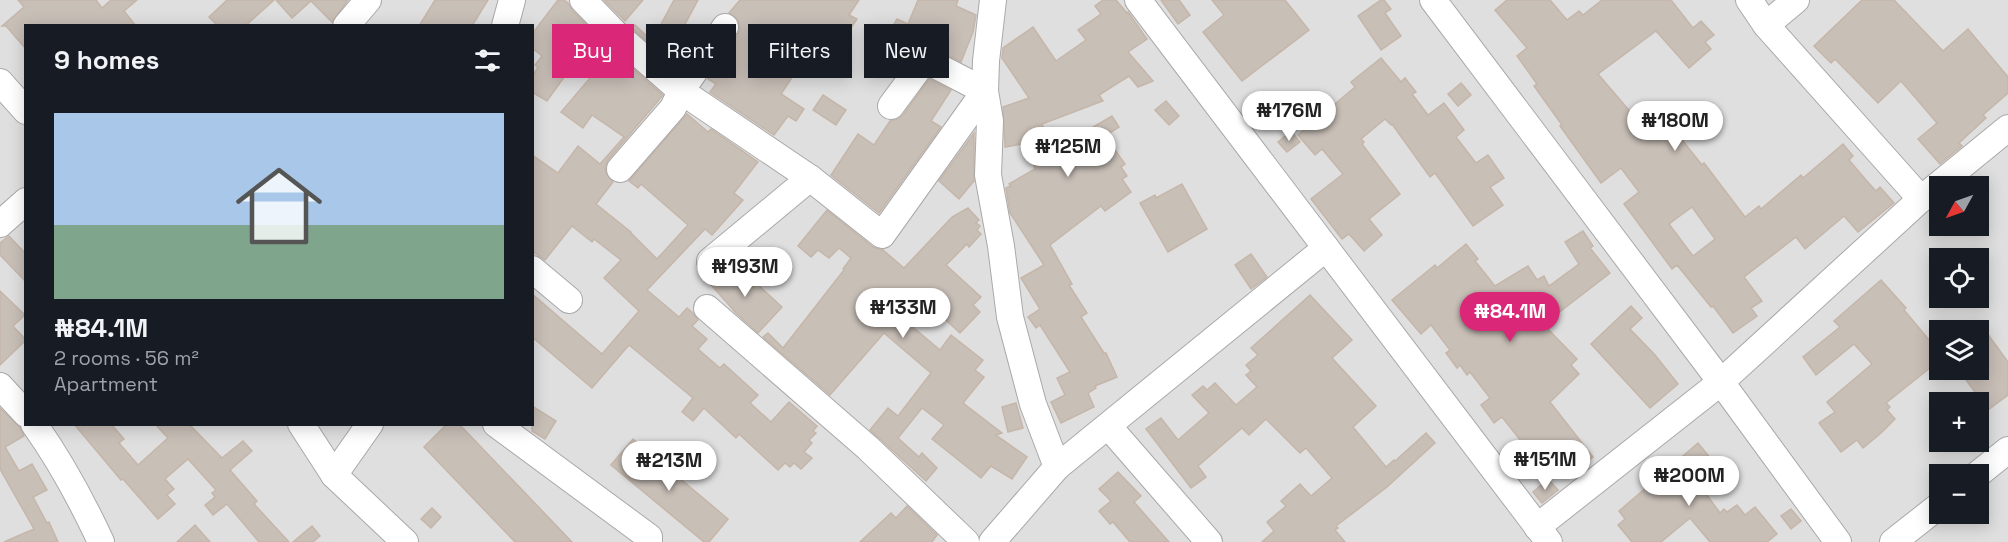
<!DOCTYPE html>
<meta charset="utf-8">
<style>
:root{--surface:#171b24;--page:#242831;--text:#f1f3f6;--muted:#9ea1a6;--line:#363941;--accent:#db2777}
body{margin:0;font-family:"Space Grotesk",sans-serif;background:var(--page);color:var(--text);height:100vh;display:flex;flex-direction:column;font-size:22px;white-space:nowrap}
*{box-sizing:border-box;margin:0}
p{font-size:20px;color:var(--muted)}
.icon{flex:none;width:33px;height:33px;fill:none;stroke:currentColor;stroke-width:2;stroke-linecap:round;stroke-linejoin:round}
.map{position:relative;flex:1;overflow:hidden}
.panel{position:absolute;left:24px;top:24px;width:510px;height:402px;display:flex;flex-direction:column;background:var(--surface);border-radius:0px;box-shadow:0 3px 15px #0003}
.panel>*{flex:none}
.banner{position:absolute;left:552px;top:24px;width:570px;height:54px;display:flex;gap:12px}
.needle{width:39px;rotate:230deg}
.tools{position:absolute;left:1929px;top:176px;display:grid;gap:12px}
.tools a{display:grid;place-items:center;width:60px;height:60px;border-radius:0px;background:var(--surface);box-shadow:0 3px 15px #0003;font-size:30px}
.price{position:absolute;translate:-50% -51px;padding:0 14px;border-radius:21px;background:#fff;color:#222;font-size:20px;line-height:39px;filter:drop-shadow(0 2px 3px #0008)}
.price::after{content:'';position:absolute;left:50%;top:36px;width:18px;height:14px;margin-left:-9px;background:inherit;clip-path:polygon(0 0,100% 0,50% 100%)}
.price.on{background:var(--accent);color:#fff}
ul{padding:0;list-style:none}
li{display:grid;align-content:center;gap:12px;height:318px;padding:0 30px}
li+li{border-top:2px solid var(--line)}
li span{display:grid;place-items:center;height:186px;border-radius:0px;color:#555}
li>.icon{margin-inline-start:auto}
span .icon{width:108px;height:108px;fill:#fffc;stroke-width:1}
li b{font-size:26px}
h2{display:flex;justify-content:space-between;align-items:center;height:72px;padding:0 30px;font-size:26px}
.pill{padding:0 21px;border-radius:0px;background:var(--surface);box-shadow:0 3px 15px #0003;font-size:21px;line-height:54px}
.pill.on{background:var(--accent);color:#fff}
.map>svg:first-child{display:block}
.residential{fill:#e0dfdf;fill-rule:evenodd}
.building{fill:#c8bfb7;stroke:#c5b6a9;stroke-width:1.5;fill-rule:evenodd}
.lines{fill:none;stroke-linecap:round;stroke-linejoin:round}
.minor-casing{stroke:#a9a9a9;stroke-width:28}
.minor{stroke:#fff;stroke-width:26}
</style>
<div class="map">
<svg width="2008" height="542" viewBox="0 0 2008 542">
<rect width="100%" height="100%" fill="#f2efe8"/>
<path class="residential" d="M0 0H2008V542H0ZM26 26H532V424H26ZM1940 186H1978V225H1940ZM1940 258H1978V297H1940ZM1940 330H1978V369H1940ZM1940 402H1978V441H1940ZM1940 474H1978V513H1940Z"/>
<g class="building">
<polygon points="18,0 96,0 102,8 111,0 137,0 124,11 136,26 26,26 26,49 6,26 2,26 24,7"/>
<polygon points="227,0 274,0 245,26 218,26 209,17"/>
<polygon points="276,0 348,0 332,22 311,1 292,18"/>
<polygon points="435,0 488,0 472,26 419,26"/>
<polygon points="558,0 564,0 568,3 572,10 595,34 547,101 532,92 532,77 538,67 535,65 542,56 532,48 532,34"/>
<polygon points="604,0 643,0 625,21"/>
<polygon points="674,0 698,0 676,41 691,50 678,69 632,28 635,25 652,41"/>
<polygon points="740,0 859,0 849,15 857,19 849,31 843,28 826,55 796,35 776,64 793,76 781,94 804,109 796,121 788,116 774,135 710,92 716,84 708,79 737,36 740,29 738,20 729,13"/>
<polygon points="918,0 958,0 956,6 976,15 973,32 961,62 931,46 925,45 915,49 888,35 897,19 908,24"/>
<polygon points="1103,0 1116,0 1127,13 1128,12 1147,39 1128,52 1153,81 1138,87 1129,76 1099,95 1103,101 1042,124 1052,151 1112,116 1119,127 1105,136 1125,164 1121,167 1127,176 1122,179 1131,192 1105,211 1101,206 1050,245 1072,284 1069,285 1087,313 1081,317 1104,353 1106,353 1117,377 1095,386 1096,388 1088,393 1094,407 1061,423 1051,402 1065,395 1057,378 1070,372 1040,325 1036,328 1028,317 1040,309 1021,278 1044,265 1010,213 1006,188 1011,186 1009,184 1035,169 1028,143 1005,147 1003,107 1029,98 1002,58 1003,48 1033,27 1056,61 1086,40 1078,30 1101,14 1095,6"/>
<polygon points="1161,0 1179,0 1190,15 1178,24"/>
<polygon points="1212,0 1285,0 1309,30 1242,81 1203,32 1224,15"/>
<polygon points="1381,0 1384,0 1391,9 1385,13 1401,36 1381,50 1358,16"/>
<path d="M1507 0H1550L1567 20 1579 11 1583 15 1602 0H1671L1693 28 1701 21 1714 35 1705 42 1711 49 1689 68 1656 31 1598 74 1645 129 1652 124 1654 126 1664 117 1702 165 1704 163 1745 217 1759 206 1761 209 1801 175 1803 178 1843 144 1853 156 1849 160 1866 180 1876 191 1880 187 1894 203 1858 232 1844 216 1805 249 1796 237 1744 277 1762 301 1751 308 1757 316 1733 333 1713 306 1711 307 1677 265 1672 269 1624 204 1639 192 1621 168 1601 183 1560 126 1562 125 1534 86 1537 84 1517 56 1527 48 1495 10ZM1692 207 1715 239 1693 256 1669 224Z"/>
<polygon points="1862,0 1894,0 1943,51 1968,29 2008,77 2008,93 1983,115 1986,118 1959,143 1962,146 1940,164 1918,139 1937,123 1901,81 1878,103 1835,59 1831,63 1814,46"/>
<polygon points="613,51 663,95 608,160 605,167 606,173 613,182 596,204 631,232 631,233 657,259 688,225 641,184 638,188 629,181 687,114 708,132 711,129 758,162 734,193 743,200 712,235 705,229 647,290 679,317 687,308 693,313 698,320 692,326 707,339 698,349 720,368 724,364 758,395 750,403 771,422 789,402 817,426 813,431 816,433 809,440 812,443 804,452 812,458 801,469 794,463 790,467 785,463 778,470 739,434 736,438 704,408 693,421 682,412 693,398 629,345 592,388 532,337 532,294 602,354 639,311 604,278 621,260 594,239 592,242 572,226 545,260 532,251 532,155 558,173 578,146 600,164 624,137 592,115 583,128 561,112"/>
<polygon points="1381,58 1401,82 1405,78 1416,92 1412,94 1428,115 1444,103 1464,130 1456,137 1476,163 1488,155 1504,178 1490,187 1503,205 1473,226 1435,173 1430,177 1392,124 1391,125 1385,119 1361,139 1364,142 1362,144 1400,194 1369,219 1382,235 1364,251 1349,234 1342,239 1311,199 1343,174 1322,149 1315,155 1298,135 1355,87 1351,82"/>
<polygon points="929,79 951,90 931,121 941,127 879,213 831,175 858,134 874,145 890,121 897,119 903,115"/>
<polygon points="1461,83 1471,95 1458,106 1448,94"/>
<polygon points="823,95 846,110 836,125 813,110"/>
<polygon points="1166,101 1179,116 1169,125 1155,110"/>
<polygon points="1291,131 1300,142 1287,152 1278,142"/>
<polygon points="974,133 974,181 959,199 939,181"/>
<polygon points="1182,184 1207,229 1168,252 1140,203 1155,195 1156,198"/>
<polygon points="968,208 979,220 976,223 980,226 977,230 981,234 969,247 967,244 946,265 981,297 973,305 980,312 960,333 913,290 895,312 940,350 951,335 983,360 975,370 984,377 963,403 1002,433 996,435 1027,457 1012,479 991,466 981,478 932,439 944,425 922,408 898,438 919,457 922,453 937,468 926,481 870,430 888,408 898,416 931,373 925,368 884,333 830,395 763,337 768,333 783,348 844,270 843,269 851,258 839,248 829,258 818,250 811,257 798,246 827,210 873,247 883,250 904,268 952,217"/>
<polygon points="1583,231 1593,246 1590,248 1610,273 1557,314 1542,323 1577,359 1571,365 1579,374 1550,402 1593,457 1581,468 1570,457 1540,480 1517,452 1525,446 1502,417 1494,423 1481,405 1490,398 1470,372 1467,375 1460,365 1457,368 1446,353 1450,350 1431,325 1421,334 1392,300 1435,265 1437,268 1466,244 1478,259 1475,261 1495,286 1528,266 1537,280 1544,276 1549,286 1579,264 1565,242"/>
<polygon points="9,236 26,254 26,282 0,255 0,243"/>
<polygon points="1251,254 1267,277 1251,289 1235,265"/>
<polygon points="731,263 752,288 756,283 782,307 758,333 736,313 704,277 719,273"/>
<polygon points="1881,280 1906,308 1904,310 1940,353 1940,360 1886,403 1890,407 1887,410 1895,419 1880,434 1863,448 1857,440 1841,452 1819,423 1835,412 1827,402 1872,364 1854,344 1816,375 1803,357 1840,327 1834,321"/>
<polygon points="0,291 25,315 13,326 26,340 0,365"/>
<polygon points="1310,295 1352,340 1332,358 1376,406 1353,427 1386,467 1394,460 1395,461 1426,433 1435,443 1387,487 1336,526 1338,528 1335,530 1345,542 1262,542 1274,531 1267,522 1286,506 1281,501 1300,484 1311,496 1332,478 1306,448 1300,453 1266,419 1249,435 1242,428 1198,466 1206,477 1191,488 1146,429 1161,418 1178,440 1209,413 1192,395 1203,386 1207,390 1215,383 1236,405 1257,387 1246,375 1251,371 1246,365 1258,355 1251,348"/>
<polygon points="1631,306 1642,318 1630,329 1655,355 1678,384 1650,408 1591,344"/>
<polygon points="1987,333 2008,362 2008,395 1988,410 1958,369 1978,369 1978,339"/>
<polygon points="1016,403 1023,428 1008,432 1002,407"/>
<polygon points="532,406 556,421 545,439 532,431"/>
<polygon points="0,408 20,427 24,436 5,447 19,471 32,464 47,490 33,497 47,523 49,522 58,542 4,542 34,529 0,469"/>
<polygon points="74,424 111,424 124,439 119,443 138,465 168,438 155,424 189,424 222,458 243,441 252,451 230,470 257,501 254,504 289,542 259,542 227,504 213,515 205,505 215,497 212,493 216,490 188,459 165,479 174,489 167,495 175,504 158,519 123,479 121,480"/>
<polygon points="447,424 459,424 572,542 515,542 424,447"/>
<polygon points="633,439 728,519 709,542 704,542 611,465"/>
<polygon points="1698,443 1716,465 1711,468 1715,473 1708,479 1712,484 1704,491 1720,513 1724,509 1727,512 1737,505 1745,515 1755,507 1777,534 1767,542 1710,542 1690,518 1661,542 1632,542 1618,525 1625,519 1619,511"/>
<polygon points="1118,472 1141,496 1134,502 1169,542 1130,542 1113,522 1110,524 1099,511 1111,501 1099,489"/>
<polygon points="1548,479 1558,490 1542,503 1533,492"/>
<polygon points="907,506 937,535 932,542 860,542 891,513 896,518"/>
<polygon points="432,508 441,517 431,528 421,519"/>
<polygon points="1791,509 1801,521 1791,529 1781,516"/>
<polygon points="195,525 210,542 177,542"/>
<polygon points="312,526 320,536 313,542 293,542"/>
</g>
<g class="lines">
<defs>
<g id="minor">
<polyline points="583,0 615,33 681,91 810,178 882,235 985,91 925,60 891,106"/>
<polyline points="993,0 986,61 985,91 990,121 988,175 1001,246 1010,317 1033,404 1057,467"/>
<polyline points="1138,0 1549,542"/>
<polyline points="1433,0 1721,382 1838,542"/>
<polyline points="1749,0 1766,25 1921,199"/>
<polyline points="1766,25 1796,0"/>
<polyline points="346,26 368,0"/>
<polyline points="505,26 512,0"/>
<polyline points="0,82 26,111"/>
<polyline points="620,169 673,108 681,91 725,27"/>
<polyline points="0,224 26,201"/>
<polyline points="710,261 810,178"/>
<polyline points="532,269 569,300"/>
<polyline points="707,308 868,448 966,542"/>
<polyline points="0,386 26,414"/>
<path d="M34 424C61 462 82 501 101 542"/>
<polyline points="301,424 334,475 405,542"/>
<polyline points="496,424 649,537 649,542"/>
<polyline points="1109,427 1209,542"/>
<polyline points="1978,474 2008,450"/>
<polyline points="334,475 370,424"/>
<polyline points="1537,527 1721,382 1921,199 2008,128"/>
<polyline points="992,542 1057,467 1326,248"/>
<polyline points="1893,542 1940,505"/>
</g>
</defs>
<use href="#minor" class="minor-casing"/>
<use href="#minor" class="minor"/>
</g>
</svg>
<div class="tools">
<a><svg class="needle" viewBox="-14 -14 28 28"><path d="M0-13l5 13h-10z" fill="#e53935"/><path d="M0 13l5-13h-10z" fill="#9ea1a6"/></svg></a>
<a><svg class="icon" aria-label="locate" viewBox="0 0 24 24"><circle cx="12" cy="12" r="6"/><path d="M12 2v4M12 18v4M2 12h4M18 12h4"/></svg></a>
<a><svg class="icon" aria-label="layers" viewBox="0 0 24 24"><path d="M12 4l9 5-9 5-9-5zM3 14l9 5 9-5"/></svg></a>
<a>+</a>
<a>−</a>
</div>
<b class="price" style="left:1289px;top:142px">₦176M</b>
<b class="price" style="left:1675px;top:152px">₦180M</b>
<b class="price" style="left:1068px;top:178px">₦125M</b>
<b class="price" style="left:745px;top:298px">₦193M</b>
<b class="price" style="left:903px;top:339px">₦133M</b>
<b class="price on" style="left:1510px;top:343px">₦84.1M</b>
<b class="price" style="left:1545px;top:491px">₦151M</b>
<b class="price" style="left:669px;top:492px">₦213M</b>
<b class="price" style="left:1689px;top:507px">₦200M</b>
<div class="banner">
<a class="pill on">Buy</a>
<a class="pill">Rent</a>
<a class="pill">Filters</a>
<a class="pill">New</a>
</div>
<section class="panel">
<h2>9 homes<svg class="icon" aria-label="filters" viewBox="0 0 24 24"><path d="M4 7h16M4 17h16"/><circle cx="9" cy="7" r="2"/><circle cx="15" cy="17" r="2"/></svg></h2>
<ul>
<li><span style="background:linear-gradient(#a9c7e8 60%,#7fa58c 0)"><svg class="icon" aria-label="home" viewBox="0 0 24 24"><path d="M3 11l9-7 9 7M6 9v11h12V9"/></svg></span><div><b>₦84.1M</b><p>2 rooms · 56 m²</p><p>Apartment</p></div></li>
</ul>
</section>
</div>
